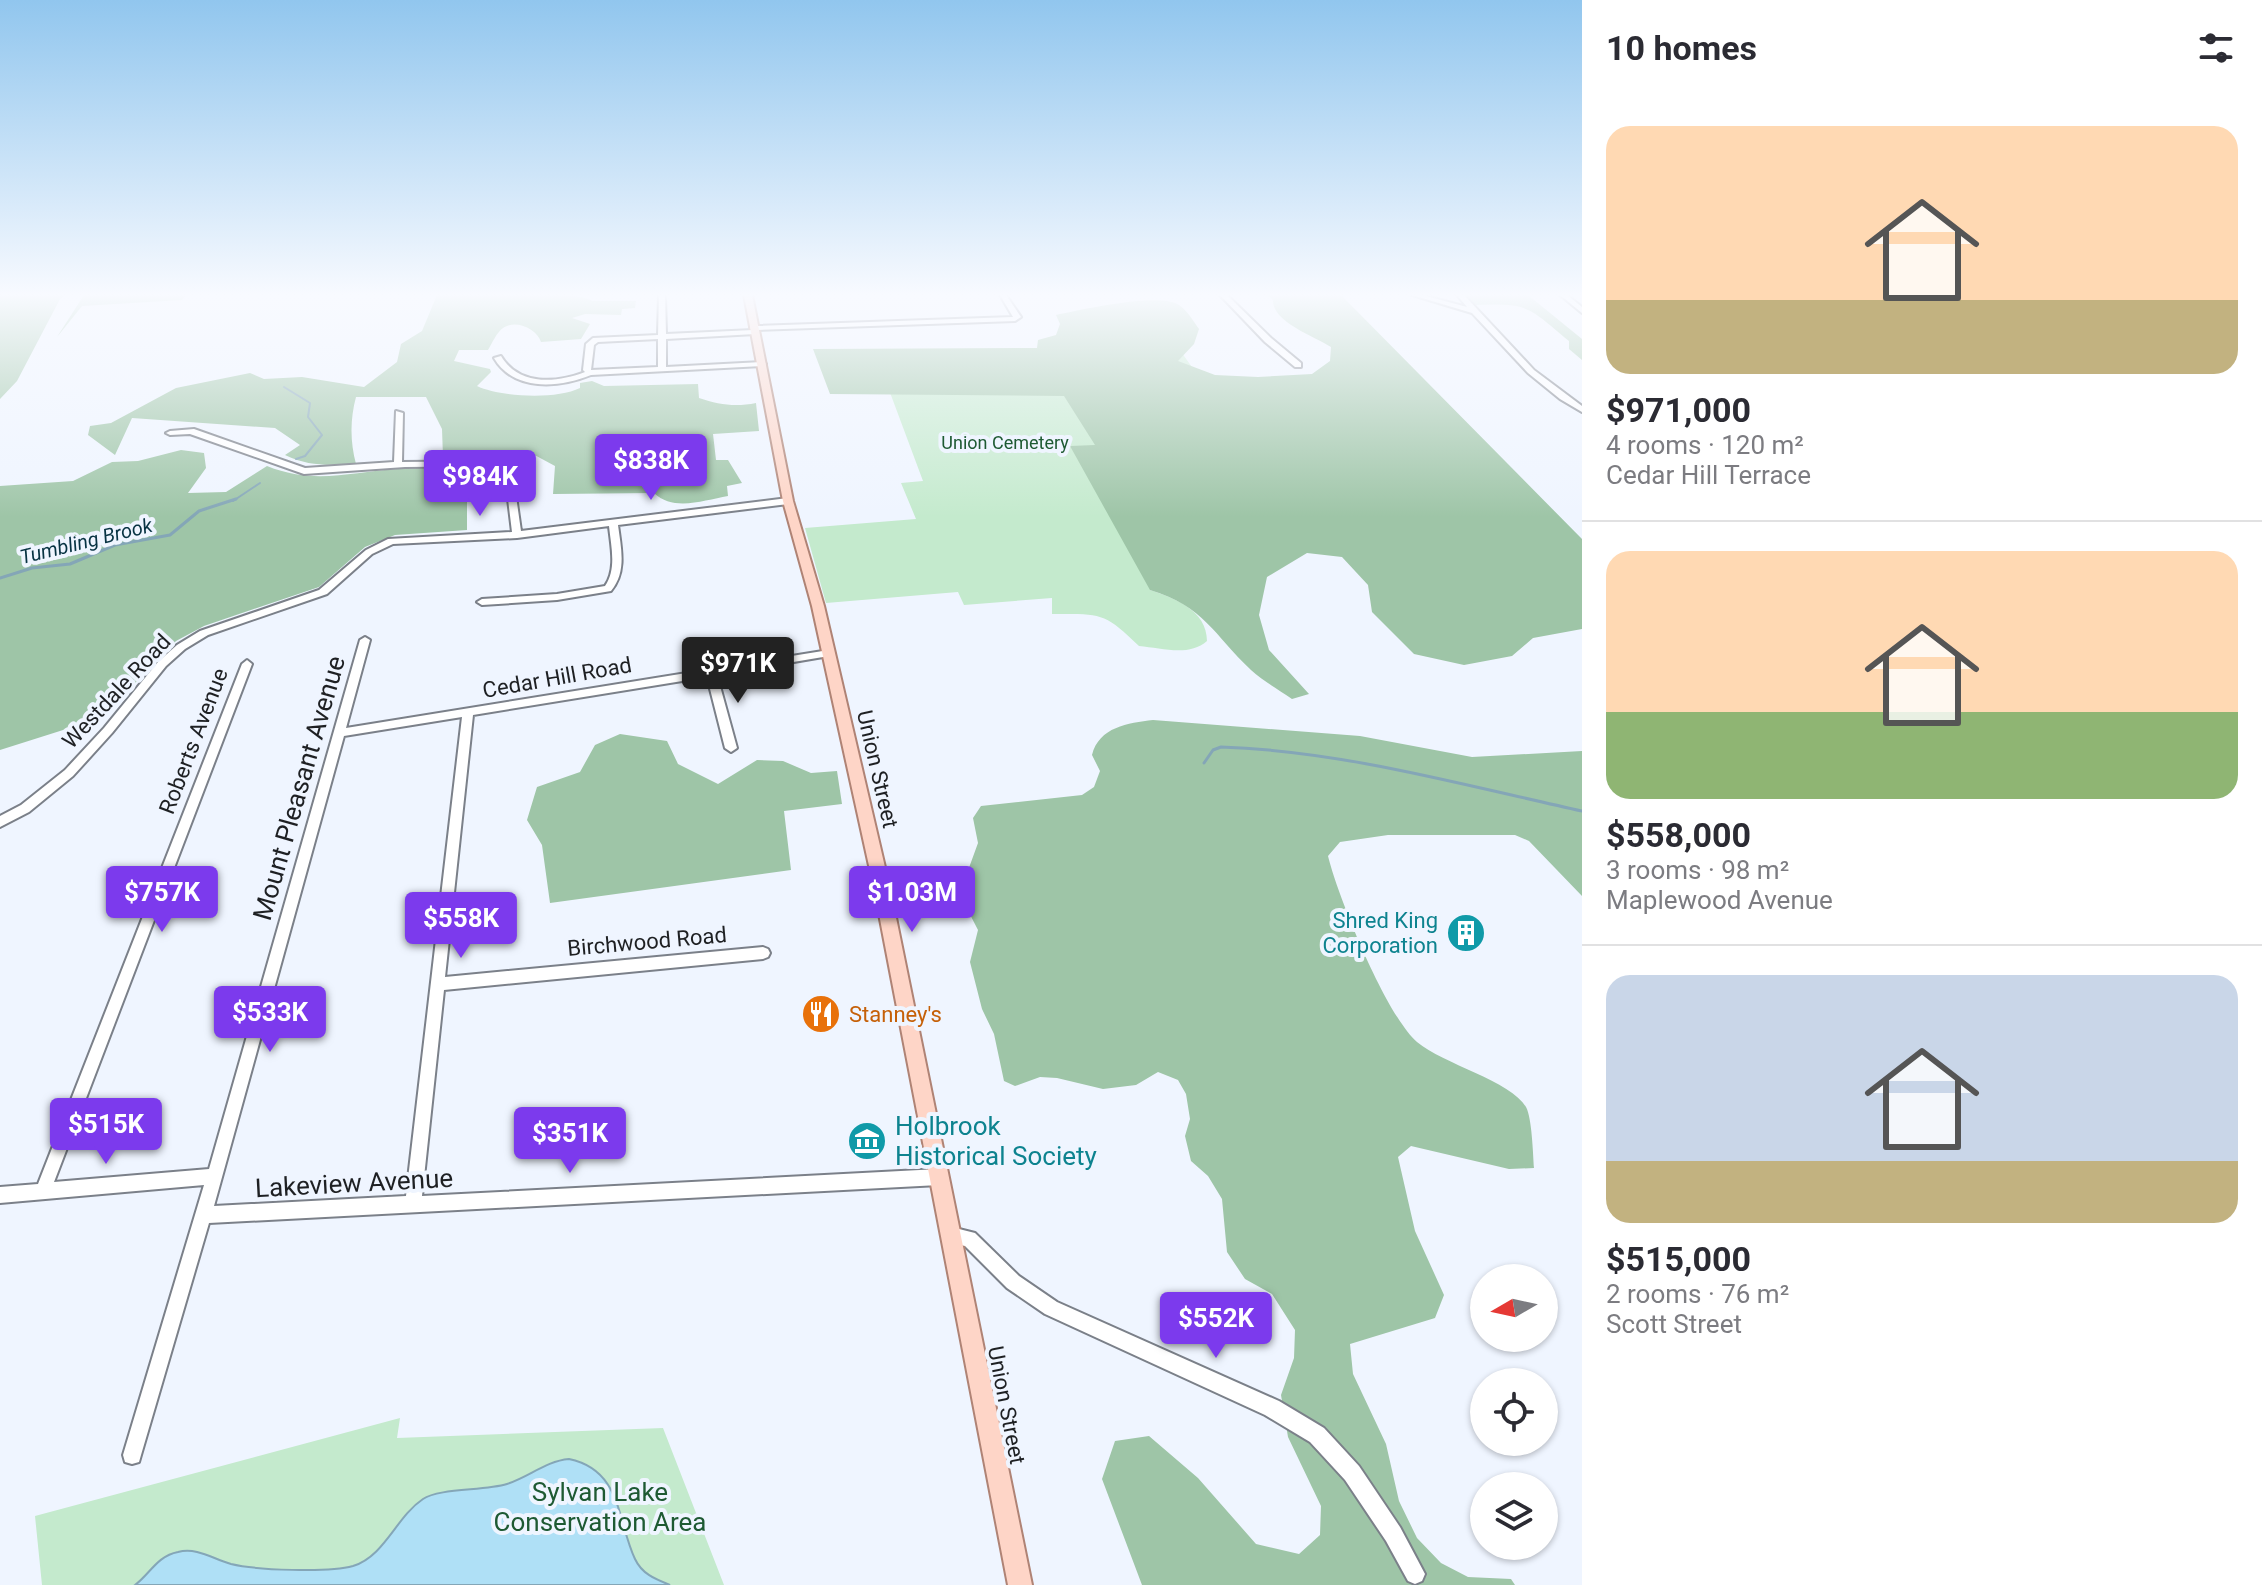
<!DOCTYPE html>
<meta charset="utf-8">
<style>
:root{--surface:#fff;--page:#f7f7f7;--text:#2b2b33;--muted:#7c7c81;--line:#e1e1e2;--accent:#7c3aed}
body{margin:0;font-family:Roboto,sans-serif;background:var(--page);color:var(--text);height:100vh;display:flex;flex-direction:column;font-size:30px;white-space:nowrap}
*{box-sizing:border-box;margin:0}
p{font-size:26px;color:var(--muted)}
.icon{flex:none;width:44px;height:44px;fill:none;stroke:currentColor;stroke-width:2;stroke-linecap:round;stroke-linejoin:round}
.map{position:relative;flex:1;overflow:hidden}
.side{display:flex;flex-direction:column;background:var(--surface);width:680px}
.side>*{flex:none}
.needle{width:52px;rotate:261deg}
.controls{position:absolute;left:1470px;top:1264px;display:grid;gap:16px}
.controls a{display:grid;place-items:center;width:88px;height:88px;border-radius:50%;background:var(--surface);box-shadow:0 2px 6px #0004;font-size:40px}
.price{position:absolute;translate:-50% -68px;padding:0 18px;border-radius:8px;background:var(--accent);color:#fff;font-size:26px;line-height:52px;filter:drop-shadow(0 2px 4px #0008)}
.price::after{content:'';position:absolute;left:50%;top:48px;width:24px;height:18px;margin-left:-12px;background:inherit;clip-path:polygon(0 0,100% 0,50% 100%)}
.price.on{background:#222;color:#fff}
ul{padding:0;list-style:none}
li{display:grid;align-content:center;gap:16px;height:424px;padding:0 24px}
li+li{border-top:2px solid var(--line)}
li span{display:grid;place-items:center;height:248px;border-radius:24px;color:#555}
li>.icon{margin-inline-start:auto}
span .icon{width:144px;height:144px;fill:#fffc;stroke-width:1}
li b{font-size:34px}
h2{display:flex;justify-content:space-between;align-items:center;height:96px;padding:0 24px;font-size:34px}
main{display:flex;flex:1;min-height:0}
.map>svg:first-child{display:block}
.green{fill:#c4eacd}
.forest{fill:#9ec5a7}
.water{fill:#afe0f6;stroke:#84a6b7;stroke-width:2}
.lines{fill:none;stroke-linecap:round;stroke-linejoin:round}
.stream-far1{stroke:#84a6b7;stroke-width:2}
.stream{stroke:#84a6b7;stroke-width:3}
.minor-casing{stroke:#7b8089;stroke-width:4}
.major-casing{stroke:#af8375;stroke-width:4}
.minor{fill:#fff;fill-rule:evenodd}
.major{fill:#fed5c7;fill-rule:evenodd}
.labels{text-anchor:middle;stroke-width:8;stroke-linejoin:round;paint-order:stroke}
.far-park-label{font-size:18px;fill:#1e5a33;stroke:#eff5ff}
.far-water-label{font-size:20px;font-style:italic;fill:#073343;stroke:#eff5ff}
.street-label{font-size:22px;fill:#1e2023;stroke:#eff5ff}
.culture-label{font-size:22px;fill:#0d838f;stroke:#eff5ff;text-anchor:end}
.food-label{font-size:22px;fill:#c56008;stroke:#eff5ff;text-anchor:start}
.near-street-label{font-size:26px;fill:#1e2023;stroke:#eff5ff}
.near-culture-label{font-size:26px;fill:#0d838f;stroke:#eff5ff;text-anchor:start}
.near-park-label{font-size:26px;fill:#1e5a33;stroke:#eff5ff}
</style>
<main>
<div class="map">
<svg width="1582" height="1585" viewBox="0 0 1582 1585">
<rect width="100%" height="100%" fill="#eff5ff"/>
<g class="green">
<path d="M1177 346 1269 476 1150 590C1174 598 1207 610 1207 641 1189 657 1162 648 1139 646 1104 612 1101 614 1052 614V598L964 605 958 592 826 603 805 528 916 519 901 483 923 481 876 355Z"/>
<polygon points="400,1418 397,1438 663,1428 724,1585 42,1585 35,1516"/>
</g>
<g class="forest">
<polygon points="0,295 65,295 60,299 17,381 0,399"/>
<polygon points="84,295 186,295 182,300 82,306 57,337"/>
<path d="M437 295C465 295 576 290 592 301H636L635 308 622 309 621 315 585 314 572 318 590 324 581 339 541 342C537 329 516 319 503 328 497 332 492 343 488 350H459L454 361 490 369 491 372 477 386C500 397 556 400 580 388V383L592 381 604 386 698 384 699 398C719 405 736 407 756 403L759 431 713 434 716 460H728L742 483 727 486 728 496C704 500 674 512 654 493L553 494 555 466 529 452 493 451 443 457 442 429 426 397H356C350 419 350 442 356 464 329 465 310 467 285 455L300 445 275 428 132 418 115 455 88 435 90 426 111 423 176 388 250 373 264 379 302 377 364 387 397 362 401 344 422 331Z"/>
<path d="M1267 295H1341L1582 539V629L1533 638 1512 656 1464 665 1414 654 1372 612 1368 585 1342 557 1307 553 1267 577 1259 615 1269 650 1309 694 1292 699C1278 689 1263 681 1251 670 1213 634 1205 607 1150 590L1070 446 1095 445 1064 396 830 394 813 349 1037 348 1038 340 1056 335 1060 324 1056 315C1082 310 1157 292 1179 305 1187 310 1194 322 1199 329L1194 344 1178 361 1215 375 1258 377 1312 374 1330 361 1331 347C1314 336 1272 322 1273 300Z"/>
<path d="M1466 295H1528L1582 339V360L1569 349V341C1527 306 1529 303 1474 305Z"/>
<path d="M181 450 204 453 206 468 188 493 226 492 267 466C314 485 350 472 398 469 421 467 444 469 467 469V530L395 535 365 547 319 587 204 626 176 641 101 718 0 750V486L73 481 112 462 138 461Z"/>
<path d="M1153 720 1360 736 1472 757 1582 751V896L1529 841 1515 835H1388L1340 842 1328 856C1338 897 1386 1015 1417 1042 1443 1064 1511 1081 1526 1107 1532 1118 1533 1154 1534 1168L1509 1169 1411 1146 1398 1157 1415 1231 1444 1295 1435 1318 1350 1344 1353 1374 1386 1444 1399 1501 1417 1538 1441 1563 1468 1577 1511 1579 1515 1585H1142L1102 1479 1115 1441 1149 1436 1198 1478 1256 1544 1299 1554 1320 1535 1321 1506 1288 1437 1281 1395 1294 1358 1295 1330 1272 1294 1245 1279 1227 1252 1222 1199 1208 1176 1191 1161 1185 1136 1190 1119 1186 1094 1178 1080 1158 1072 1136 1085 1103 1089 1057 1078 1040 1077 1015 1086 1004 1081 994 1034 982 1009 970 962 978 930 963 901 966 876 978 843 973 818 981 806 1082 795 1094 787 1100 771 1092 755C1099 727 1128 723 1153 720Z"/>
<polygon points="620,734 667,741 678,764 718,784 757,760 783,761 811,773 837,771 842,804 784,811 791,870 550,903 542,845 527,820 537,787 580,772 595,745"/>
</g>
<path class="water" d="M569 1459C622 1470 617 1521 635 1559 642 1574 655 1579 670 1585H135C150 1574 157 1556 178 1552 197 1547 213 1559 231 1564 256 1570 328 1573 353 1566 385 1556 396 1517 423 1499 439 1488 484 1491 507 1484 529 1477 546 1461 569 1459Z"/>
<g class="lines">
<g class="stream-far1">
<polyline points="284,387 310,403 308,417 322,435 305,456 296,459"/>
<polyline points="233,501 260,483"/>
</g>
<g class="stream">
<polyline points="0,578 32,568 70,564 115,545 170,535 199,511 236,499"/>
<path d="M1204 763 1213 750 1221 747C1343 751 1463 785 1582 811"/>
</g>
<defs>
<g id="minor">
<path d="M659 295H665L666 334 753 330 750 328 754 326 1013 317 1000 295H1006L1021 317 1015 321 756 330 759 332 755 334 666 339V367L762 362 766 364 762 366 591 375C559 388 514 392 494 358L501 356C519 386 556 383 585 372L583 370 586 344 593 338 658 335ZM658 339V367L591 370 594 345 598 342Z"/>
<polygon points="1220,295 1227,295 1271,338 1301,363 1301,367 1295,367 1265,342"/>
<polygon points="1412,295 1422,295 1467,307 1457,295 1464,295 1534,370 1582,406 1582,412 1560,399 1528,373 1472,313"/>
<polygon points="1560,295 1567,295 1582,307 1582,313"/>
<path d="M396 411 403 413 402 462 511 461 521 531 788 498 792 501 788 504 618 525C621 548 627 572 611 591L557 600 482 605 477 602 482 599 557 594 605 586C617 569 611 546 609 526L517 538 393 544 372 554 327 594 208 635 185 649 166 666 112 733 73 776 29 812 0 827V816L21 805 65 770 104 728 158 662 177 645 200 631 319 590 366 550 388 539 512 532 504 466 405 467 304 474 190 434 170 435 166 433 170 431 194 429 305 468 394 462Z"/>
<path d="M365 637 370 640 346 728 829 650 834 653 829 656 717 675 737 748 731 752 725 748 707 677 473 715 445 977 763 947 768 949 770 953 768 957 763 959 444 990 422 1196 939 1169 945 1171 947 1177 945 1183 939 1185 209 1223 141 1455 139 1462 132 1464 125 1462 123 1455 204 1185 0 1203V1187L38 1184 242 664 247 660 252 664 54 1182 209 1169 360 640ZM462 717 406 1196 214 1206 344 736Z"/>
<polygon points="951,1227 975,1233 1019,1276 1057,1302 1279,1401 1324,1428 1359,1466 1400,1527 1425,1574 1422,1581 1415,1584 1408,1581 1386,1541 1345,1480 1310,1442 1265,1415 1045,1314 1007,1288 965,1246 945,1241 943,1235 945,1229"/>
</g>
<polygon id="major" points="744,295 752,295 793,501 824,606 891,893 1032,1585 1008,1585 875,893 812,606 783,501"/>
</defs>
<use href="#minor" class="minor-casing"/>
<use href="#major" class="major-casing"/>
<use href="#minor" class="minor"/>
<use href="#major" class="major"/>
</g>
<linearGradient id="sky" x2="0" y2="1"><stop stop-color="#91c6ee"/><stop offset="0.57" stop-color="#f8faff"/><stop offset="1" stop-color="#f8faff" stop-opacity="0"/></linearGradient>
<rect width="1582" height="517" fill="url(#sky)"/>
<defs>
<symbol id="building-disc" viewBox="-11 -11 22 22"><circle r="9.5" fill="#0f9aa8" stroke="#eff5ff"/><path d="M-4-6H4V6H1V3H-1V6H-4ZM-2.5-4.3h1.7v1.8h-1.7ZM.8-4.3h1.7v1.8H.8ZM-2.5-1h1.7V.8h-1.7ZM.8-1h1.7V.8H.8Z" fill="#fff"/></symbol>
<symbol id="restaurant-disc" viewBox="-11 -11 22 22"><circle r="9.5" fill="#e8710a" stroke="#eff5ff"/><path d="M-5-6h1v4h1v-4h1v4h1v-4h1v5L-1.5 .5V6h-2V.5L-5-1ZM5-6V6H3V1.5H1.5Q1.5-4 5-6Z" fill="#fff"/></symbol>
<symbol id="museum-disc" viewBox="-11 -11 22 22"><circle r="9.5" fill="#0f9aa8" stroke="#eff5ff"/><path d="M0-6L6-3V-2H-6V-3ZM-5-1h2V3h-2ZM-1-1h2V3h-2ZM3-1h2V3H3ZM-6 4H6V6H-6Z" fill="#fff"/></symbol>
</defs>
<g fill-rule="evenodd">
<use href="#building-disc" x="1444" y="911" width="44" height="44"/>
<use href="#restaurant-disc" x="799" y="992" width="44" height="44"/>
<use href="#museum-disc" x="845" y="1119" width="44" height="44"/>
</g>
<g class="labels">
<g class="far-park-label">
<text x="1005" y="449">Union Cemetery</text>
</g>
<g class="far-water-label">
<text transform="translate(86 541) rotate(-14)" y="7">Tumbling Brook</text>
</g>
<g class="street-label">
<text transform="translate(557 677) rotate(-10)" y="8">Cedar Hill Road</text>
<text transform="translate(116 691) rotate(-47)" y="8">Westdale Road</text>
<text transform="translate(193 741) rotate(-69)" y="8">Roberts Avenue</text>
<text transform="translate(878 769) rotate(77)" y="8">Union Street</text>
<text transform="translate(647 941) rotate(-5)" y="8">Birchwood Road</text>
<text transform="translate(1007 1405) rotate(79)" y="8">Union Street</text>
</g>
<g class="culture-label">
<text x="1438" y="928">Shred King<tspan x="1438" dy="25">Corporation</tspan></text>
</g>
<g class="food-label">
<text x="849" y="1022">Stanney's</text>
</g>
<g class="near-street-label">
<text transform="translate(299 788) rotate(-74)" y="9">Mount Pleasant Avenue</text>
<text transform="translate(354 1183) rotate(-3)" y="9">Lakeview Avenue</text>
</g>
<g class="near-culture-label">
<text x="895" y="1135">Holbrook<tspan x="895" dy="30">Historical Society</tspan></text>
</g>
<g class="near-park-label">
<text x="600" y="1501">Sylvan Lake<tspan x="600" dy="30">Conservation Area</tspan></text>
</g>
</g>
</svg>
<div class="controls">
<a><svg class="needle" viewBox="-14 -14 28 28"><path d="M0-13l5 13h-10z" fill="#e53935"/><path d="M0 13l5-13h-10z" fill="#7c7c81"/></svg></a>
<a><svg class="icon" aria-label="locate" viewBox="0 0 24 24"><circle cx="12" cy="12" r="6"/><path d="M12 2v4M12 18v4M2 12h4M18 12h4"/></svg></a>
<a><svg class="icon" aria-label="layers" viewBox="0 0 24 24"><path d="M12 4l9 5-9 5-9-5zM3 14l9 5 9-5"/></svg></a>
</div>
<b class="price" style="left:651px;top:502px">$838K</b>
<b class="price" style="left:480px;top:518px">$984K</b>
<b class="price on" style="left:738px;top:705px">$971K</b>
<b class="price" style="left:162px;top:934px">$757K</b>
<b class="price" style="left:912px;top:934px">$1.03M</b>
<b class="price" style="left:461px;top:960px">$558K</b>
<b class="price" style="left:270px;top:1054px">$533K</b>
<b class="price" style="left:106px;top:1166px">$515K</b>
<b class="price" style="left:570px;top:1175px">$351K</b>
<b class="price" style="left:1216px;top:1360px">$552K</b>
</div>
<section class="side">
<h2>10 homes<svg class="icon" aria-label="filters" viewBox="0 0 24 24"><path d="M4 7h16M4 17h16"/><circle cx="9" cy="7" r="2"/><circle cx="15" cy="17" r="2"/></svg></h2>
<ul>
<li><span style="background:linear-gradient(#ffd9b3 70%,#c2b280 0)"><svg class="icon" aria-label="home" viewBox="0 0 24 24"><path d="M3 11l9-7 9 7M6 9v11h12V9"/></svg></span><div><b>$971,000</b><p>4 rooms · 120 m²</p><p>Cedar Hill Terrace</p></div></li>
<li><span style="background:linear-gradient(#ffd9b3 65%,#8fb573 0)"><svg class="icon" aria-label="home" viewBox="0 0 24 24"><path d="M3 11l9-7 9 7M6 9v11h12V9"/></svg></span><div><b>$558,000</b><p>3 rooms · 98 m²</p><p>Maplewood Avenue</p></div></li>
<li><span style="background:linear-gradient(#c9d6e8 75%,#c2b280 0)"><svg class="icon" aria-label="home" viewBox="0 0 24 24"><path d="M3 11l9-7 9 7M6 9v11h12V9"/></svg></span><div><b>$515,000</b><p>2 rooms · 76 m²</p><p>Scott Street</p></div></li>
</ul>
</section>
</main>
